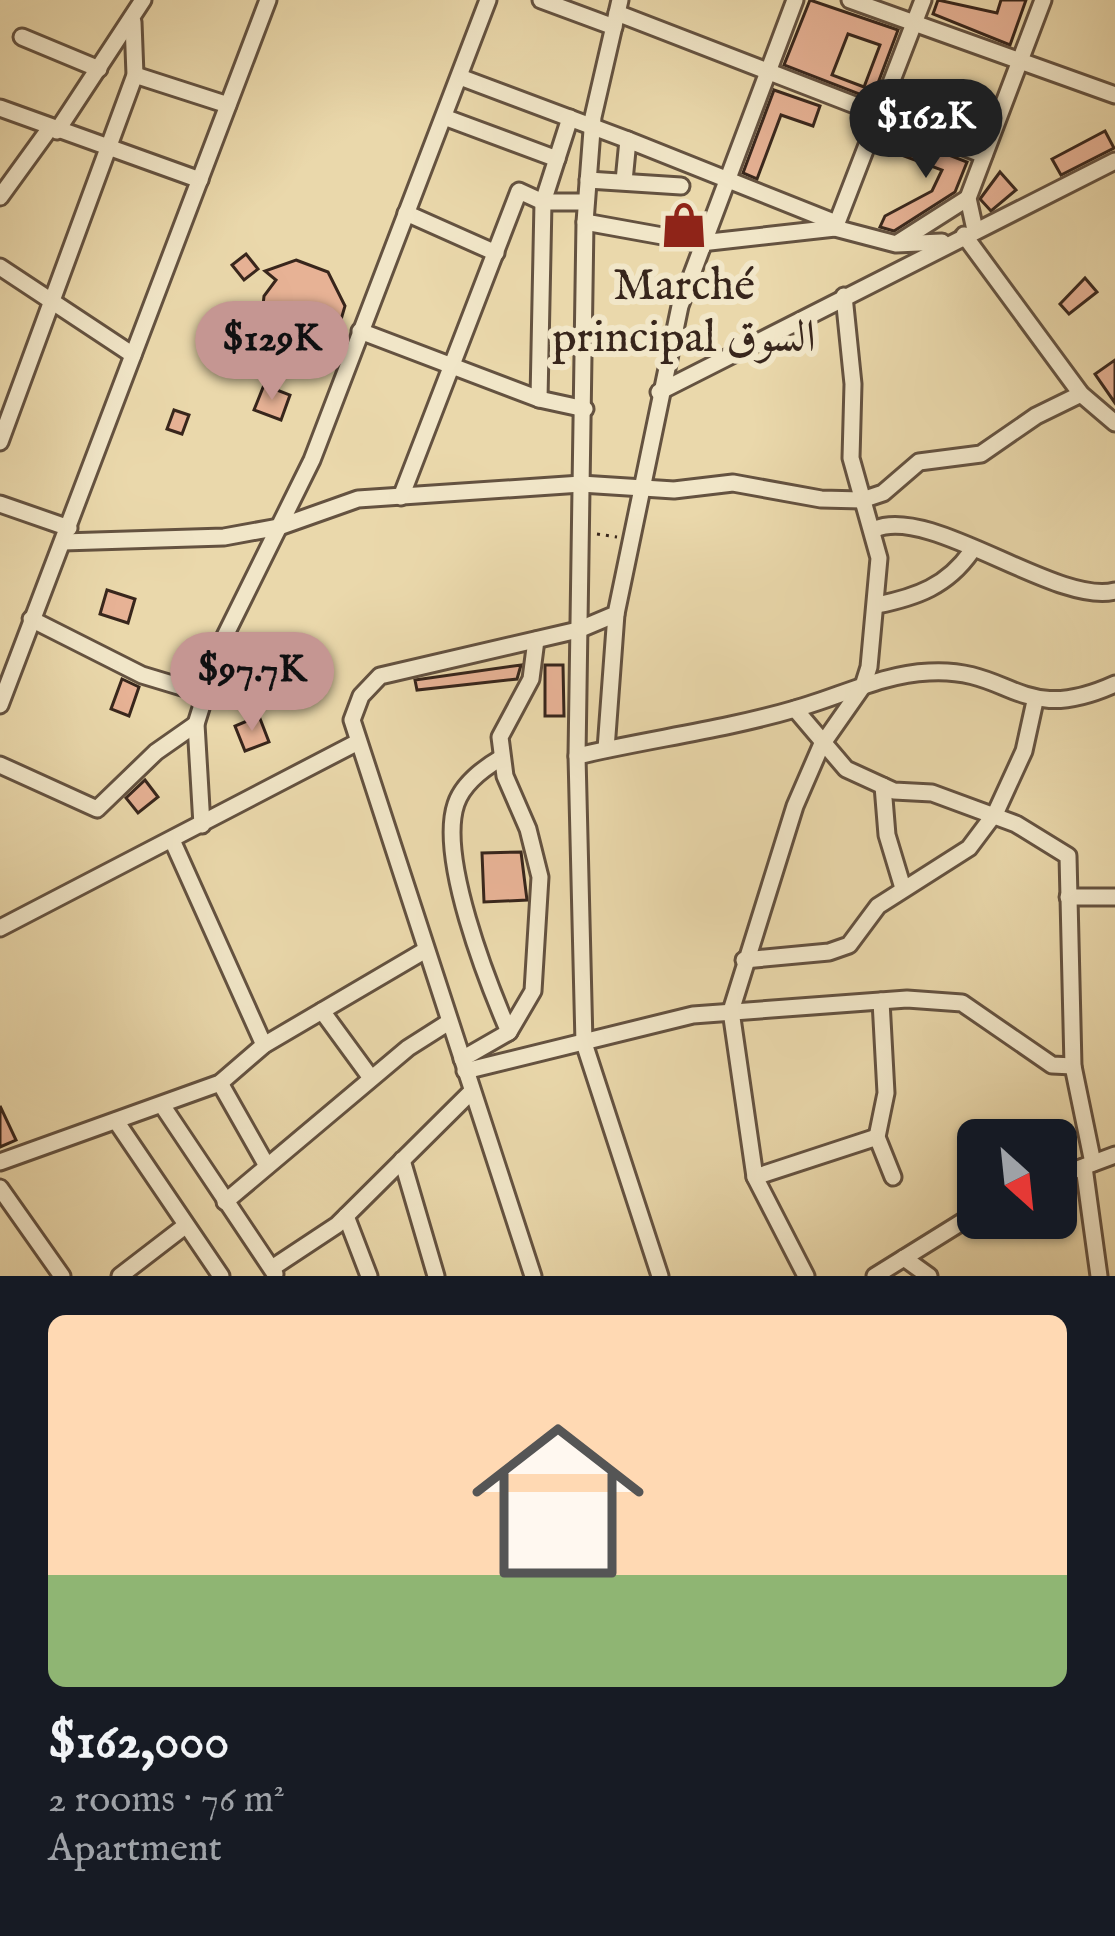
<!DOCTYPE html>
<meta charset="utf-8">
<style>
:root{--surface:#171b24;--page:#20242c;--text:#f1f3f6;--muted:#9ea1a6;--line:#363941;--accent:#c59692}
body{margin:0;font-family:"IM FELL English",Amiri,serif;background:var(--page);color:var(--text);height:100vh;display:flex;flex-direction:column;font-size:45px;white-space:nowrap}
*{box-sizing:border-box;margin:0}
p{font-size:39px;color:var(--muted)}
.icon{flex:none;width:66px;height:66px;fill:none;stroke:currentColor;stroke-width:2;stroke-linecap:round;stroke-linejoin:round}
.map{position:relative;height:1276px;overflow:hidden}
.drawer{display:flex;flex-direction:column;background:var(--surface);flex:1}
.drawer>*{flex:none}
.needle{width:78px;rotate:153deg}
.fabs{position:absolute;left:957px;top:1119px;display:grid;gap:24px}
.fabs a{display:grid;place-items:center;width:120px;height:120px;border-radius:18px;background:var(--surface);box-shadow:0 3px 9px #0004;font-size:60px}
.price{position:absolute;translate:-50% -102px;padding:0 27px;border-radius:42px;background:var(--accent);color:#111;font-size:39px;line-height:78px;filter:drop-shadow(0 3px 6px #0008)}
.price::after{content:'';position:absolute;left:50%;top:72px;width:36px;height:27px;margin-left:-18px;background:inherit;clip-path:polygon(0 0,100% 0,50% 100%)}
.price.on{background:#222;color:#fff}
ul{padding:0;list-style:none}
li{display:grid;align-content:center;gap:24px;height:636px;padding:0 48px}
li+li{border-top:3px solid var(--line)}
li span{display:grid;place-items:center;height:372px;border-radius:18px;color:#555}
li>.icon{margin-inline-start:auto}
span .icon{width:216px;height:216px;fill:#fffc;stroke-width:1}
li b{font-size:51px}
.map>svg:first-child{display:block}
.building{fill:#e7b295;stroke:#38261c;stroke-width:3;fill-rule:evenodd}
.lines{fill:none;stroke-linecap:round;stroke-linejoin:round}
.minor-casing{stroke:#645240;stroke-width:21}
.path{stroke:#38261c;stroke-width:3;stroke-dasharray:3 6;stroke-linecap:butt}
.minor{stroke:#f1e6c8;stroke-width:15}
.labels{text-anchor:middle;stroke-width:12;stroke-linejoin:round;paint-order:stroke}
.poi-label{font-size:45px;fill:#38261c;stroke:#f1e6c8}
</style>
<div class="map">
<svg width="1115" height="1276" viewBox="0 0 1115 1276">
<rect width="100%" height="100%" fill="#ead8ab"/>
<filter id="stains"><feTurbulence type="fractalNoise" baseFrequency=".00167" numOctaves="4"/><feColorMatrix values="0 0 0 0 .2 0 0 0 0 .09 0 0 0 0 .02 0 0 0 .5 -.17"/></filter>
<radialGradient id="worn" r=".72"><stop offset=".6" stop-color="#630" stop-opacity="0"/><stop offset="1" stop-color="#630" stop-opacity=".3"/></radialGradient>
<g class="building">
<path d="M810 0 898 30 872 99 784 65ZM848 34 880 45 864 87 832 75Z"/>
<polygon points="938,0 997,13 1001,0 1026,0 1010,45 933,14"/>
<polygon points="774,90 820,106 813,126 781,115 757,179 743,173"/>
<polygon points="1105,131 1114,148 1061,175 1052,159"/>
<polygon points="900,136 967,162 955,192 894,231 880,227 885,216 932,191 942,170 893,152"/>
<polygon points="1000,172 1016,190 991,211 980,199"/>
<polygon points="246,254 258,269 244,280 232,265"/>
<polygon points="296,260 328,272 345,306 335,340 308,358 305,345 276,338 262,315 264,296 276,280 265,271"/>
<polygon points="1085,278 1097,292 1069,314 1060,304"/>
<polygon points="1115,360 1115,403 1095,374"/>
<polygon points="264,385 290,395 281,420 254,410"/>
<polygon points="174,410 189,415 182,434 167,429"/>
<polygon points="107,590 135,599 128,623 100,614"/>
<polygon points="521,665 517,679 417,690 415,680"/>
<polygon points="545,665 563,665 564,716 545,716"/>
<polygon points="122,679 139,687 129,716 111,709"/>
<polygon points="259,716 269,742 245,751 235,726"/>
<polygon points="145,780 158,797 138,813 126,798"/>
<polygon points="521,852 527,900 484,902 482,853"/>
<polygon points="0,1106 16,1140 0,1147"/>
</g>
<g class="lines">
<defs>
<g id="minor">
<polyline points="541,0 614,27"/>
<polyline points="620,0 593,117 585,222 577,756 584,1043 660,1276"/>
<polyline points="850,0 1115,95"/>
<polyline points="617,13 984,155"/>
<polyline points="22,37 99,69"/>
<polyline points="135,75 228,105"/>
<polyline points="460,77 628,140"/>
<polyline points="0,108 200,180"/>
<polyline points="444,117 557,159"/>
<polyline points="57,131 143,0"/>
<polyline points="588,180 681,186"/>
<polyline points="624,181 628,140 836,223"/>
<polyline points="0,197 50,128"/>
<polyline points="406,213 496,253"/>
<polyline points="585,222 701,243 835,228 896,244 942,242"/>
<polyline points="835,228 923,0"/>
<polyline points="975,230 968,198 1043,0"/>
<polyline points="964,235 1081,394 1115,423"/>
<polyline points="899,242 968,198"/>
<polyline points="0,267 133,355"/>
<polyline points="360,331 539,399 585,409"/>
<polyline points="659,392 1115,161"/>
<polyline points="539,399 543,202 570,118"/>
<polyline points="0,442 135,75 133,22"/>
<polyline points="401,497 519,191 543,202 586,202"/>
<polyline points="0,504 69,528"/>
<path d="M875 529C931 505 1057 606 1115 591"/>
<polyline points="63,542 224,537 279,527 358,499 581,484 674,490 733,483 821,499 862,500 883,493 919,462 981,454 1036,416 1081,394"/>
<path d="M877 605C917 597 947 586 971 552"/>
<polyline points="31,619 142,675 205,694"/>
<polyline points="0,705 268,0"/>
<polyline points="795,709 846,769 894,791 932,793 1016,824 1068,856 1073,1066 1093,1163"/>
<polyline points="606,749 616,614"/>
<path d="M577 756C649 739 723 730 795 709 839 697 882 674 929 672 1012 667 1020 727 1115 684"/>
<path d="M501 758C484 768 463 783 456 804 438 857 487 981 509 1032"/>
<polyline points="0,765 97,809 156,752 196,724"/>
<polyline points="883,786 887,835 903,888"/>
<polyline points="202,825 196,724 221,644 312,460 488,0"/>
<polyline points="172,840 264,1045"/>
<polyline points="1068,897 1115,897"/>
<polyline points="0,928 356,743"/>
<polyline points="744,960 829,952 849,945 878,906 969,848 996,812 1024,751 1035,701"/>
<polyline points="881,1001 886,1093 877,1137 893,1177"/>
<polyline points="322,1011 371,1078"/>
<polyline points="462,1059 509,1032 533,991 540,877 528,829 505,776 500,737 531,679 536,640"/>
<polyline points="465,1071 693,1015 907,999 962,1003 1052,1065 1073,1066"/>
<polyline points="220,1083 267,1166"/>
<polyline points="162,1105 275,1274"/>
<polyline points="116,1121 221,1276"/>
<polyline points="402,1160 436,1276"/>
<polyline points="0,1162 220,1083 264,1045 424,951"/>
<polyline points="1084,1167 1099,1276"/>
<polyline points="755,1177 877,1137"/>
<polyline points="1056,1177 1115,1155"/>
<polyline points="0,1188 62,1276"/>
<polyline points="225,1202 408,1048 449,1022"/>
<polyline points="346,1216 369,1276"/>
<polyline points="904,1258 929,1276"/>
<polyline points="272,1268 337,1225 472,1091"/>
<polyline points="120,1276 185,1226"/>
<polyline points="533,1276 352,720 361,696 380,676 578,630 616,614 680,306 795,0"/>
<polyline points="806,1276 755,1177 731,1011 795,806 821,746 863,686 869,667 879,558 851,458 853,384 844,296"/>
<polyline points="875,1276 978,1212"/>
</g>
</defs>
<use href="#minor" class="minor-casing"/>
<polyline class="path" points="597,534 617,537"/>
<use href="#minor" class="minor"/>
</g>
<defs>
<symbol id="shop-bare" viewBox="-9 -9 18 18"><path d="M-5-2.5h2.3a2.7 3.5 0 0 1 5.4 0H5L5.5 6h-11ZM-1.5-2.5h3a1.5 2.3 0 0 0-3 0Z" fill="#8f2418" stroke="#f1e6c8" stroke-width="2.5" paint-order="stroke"/></symbol>
</defs>
<g fill-rule="evenodd">
<use href="#shop-bare" x="651" y="192" width="66" height="66"/>
</g>
<g class="labels">
<g class="poi-label">
<text x="684" y="299">Marché<tspan x="684" dy="52">principal السوق</tspan></text>
</g>
</g>
<rect width="100%" height="100%" filter="url(#stains)"/>
<rect width="100%" height="100%" fill="url(#worn)"/>
</svg>
<div class="fabs">
<a><svg class="needle" viewBox="-14 -14 28 28"><path d="M0-13l5 13h-10z" fill="#e53935"/><path d="M0 13l5-13h-10z" fill="#9ea1a6"/></svg></a>
</div>
<b class="price on" style="left:926px;top:181px">$162K</b>
<b class="price" style="left:272px;top:403px">$129K</b>
<b class="price" style="left:252px;top:734px">$97.7K</b>
</div>
<section class="drawer">
<ul>
<li><span style="background:linear-gradient(#ffd9b3 70%,#8fb573 0)"><svg class="icon" aria-label="home" viewBox="0 0 24 24"><path d="M3 11l9-7 9 7M6 9v11h12V9"/></svg></span><div><b>$162,000</b><p>2 rooms · 76 m²</p><p>Apartment</p></div></li>
</ul>
</section>
